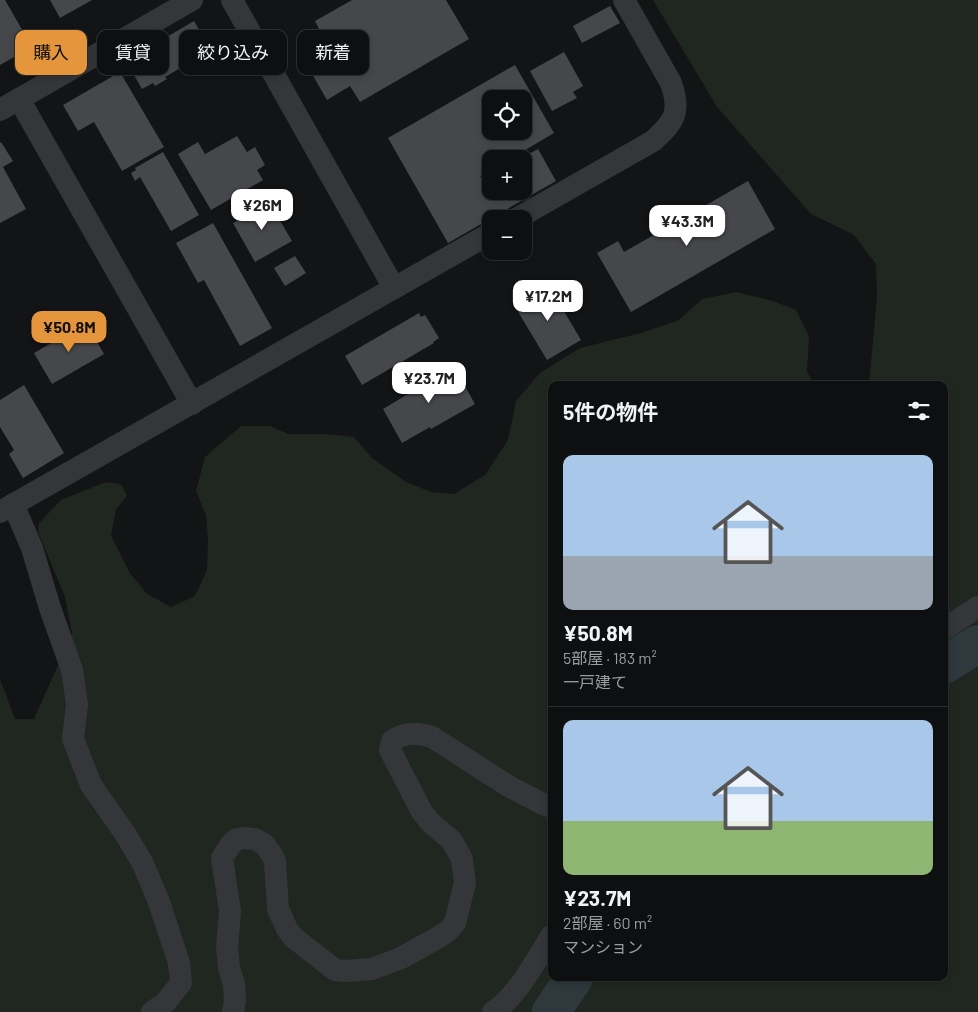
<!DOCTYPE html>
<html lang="ja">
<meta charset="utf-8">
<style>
:root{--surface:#0e0f10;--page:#171819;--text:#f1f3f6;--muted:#9b9c9f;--line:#2e2f30;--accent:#e5963c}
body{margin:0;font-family:Barlow,"Noto Sans JP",sans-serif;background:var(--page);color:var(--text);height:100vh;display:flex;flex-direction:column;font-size:19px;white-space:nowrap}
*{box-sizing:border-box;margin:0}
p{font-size:16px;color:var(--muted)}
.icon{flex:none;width:28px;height:28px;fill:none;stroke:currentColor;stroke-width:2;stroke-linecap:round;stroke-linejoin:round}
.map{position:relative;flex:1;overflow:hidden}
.sheet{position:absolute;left:548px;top:381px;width:400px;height:600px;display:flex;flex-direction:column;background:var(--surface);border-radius:10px;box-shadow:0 2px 8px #0003,0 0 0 1px var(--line)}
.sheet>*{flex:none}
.banner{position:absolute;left:15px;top:30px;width:458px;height:45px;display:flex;gap:10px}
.tools{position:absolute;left:482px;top:90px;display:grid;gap:10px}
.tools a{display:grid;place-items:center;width:50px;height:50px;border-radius:10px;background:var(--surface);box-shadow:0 2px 8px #0003,0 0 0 1px var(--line);font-size:25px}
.price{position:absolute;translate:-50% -42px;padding:0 11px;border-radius:10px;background:#fff;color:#222;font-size:16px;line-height:32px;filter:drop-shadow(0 1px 2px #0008)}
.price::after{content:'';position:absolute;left:50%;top:30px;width:15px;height:11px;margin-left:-8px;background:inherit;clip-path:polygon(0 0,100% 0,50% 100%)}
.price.current{background:var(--accent);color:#111}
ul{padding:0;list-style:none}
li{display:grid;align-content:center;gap:10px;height:265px;padding:0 15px}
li+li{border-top:1px solid var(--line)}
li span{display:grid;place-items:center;height:155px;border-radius:10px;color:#555}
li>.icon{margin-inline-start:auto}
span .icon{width:90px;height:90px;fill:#fffc;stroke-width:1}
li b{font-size:21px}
h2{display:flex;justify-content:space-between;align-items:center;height:60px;padding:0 15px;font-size:21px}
.tag{padding:0 18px;border-radius:10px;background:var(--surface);box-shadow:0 2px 8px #0003,0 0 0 1px var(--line);font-size:18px;line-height:45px}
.tag.current{background:var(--accent);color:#111}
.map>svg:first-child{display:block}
.green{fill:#202720}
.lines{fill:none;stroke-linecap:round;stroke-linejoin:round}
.river{stroke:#2e383d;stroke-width:38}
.building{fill:#45474a;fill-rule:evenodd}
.minor{stroke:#35363a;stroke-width:22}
</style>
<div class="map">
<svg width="978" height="1012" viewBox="0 0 978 1012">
<rect width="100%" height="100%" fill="#131415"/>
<polygon class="green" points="653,0 978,0 978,1012 0,1012 0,679 15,719 34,719 72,634 65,597 38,532 39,523 61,500 106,482 121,484 127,496 116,509 111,536 129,572 147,594 171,607 195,596 207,570 208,540 206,515 196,491 205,457 241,426 270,426 288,434 326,434 354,437 372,458 406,482 431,492 454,494 485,475 508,440 516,401 540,373 580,348 641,333 679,320 702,299 736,292 773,301 796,310 809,336 807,372 815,385 551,385 551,978 944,978 944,385 869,385 877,296 876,264 854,235 811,214 717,107"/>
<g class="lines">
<g class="river">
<polyline points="944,665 978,644"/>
<polyline points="551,1012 574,978"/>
</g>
</g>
<g class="building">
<polygon points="0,0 5,0 32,47 0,65"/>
<polygon points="50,0 92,0 60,18"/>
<polygon points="352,0 446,0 469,39 360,102 350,86 327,100 299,51 305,48 300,40 319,29 315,21"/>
<polygon points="610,6 620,23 582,43 573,26"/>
<polygon points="194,21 211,50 165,77 167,79 155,86 153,83 142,89 126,61"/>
<polygon points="564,52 583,86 573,92 577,98 552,111 530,71"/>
<path d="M515 65 554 133 510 159H491V169L480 176 482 180 491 175V191H524V159H520L538 149 556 181 448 243 388 138ZM491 99H524V131H491Z"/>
<polygon points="120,72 164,147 122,171 94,122 78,131 63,105"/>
<polygon points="237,136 247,152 255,147 265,165 257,170 263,180 211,210 178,154 198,142 205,154"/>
<polygon points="1,142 13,161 3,167 26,209 0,223 0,143"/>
<polygon points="163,152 199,215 171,231 140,177 135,181 131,173 136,170 135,168"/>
<polygon points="748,181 775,229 631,312 597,253 618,241 624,252"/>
<polygon points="265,200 272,214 275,212 292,241 255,262 233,223 246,216 244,212"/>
<polygon points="213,223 272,328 240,346 204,280 198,283 176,243"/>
<polygon points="295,256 306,273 285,286 274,268"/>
<polygon points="551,283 558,294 555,296 581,340 547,360 514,305"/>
<polygon points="419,313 421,317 425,315 439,338 433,342 434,343 362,385 345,356"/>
<polygon points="86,323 104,354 52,384 34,353"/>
<polygon points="453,365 475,404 431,429 430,427 402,443 383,409 408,394 407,391"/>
<polygon points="24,385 64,453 23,478 9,454 14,450 0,427 0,400"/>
</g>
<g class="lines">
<g class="minor">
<polyline points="232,0 394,288"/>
<polyline points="19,99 192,404"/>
<polyline points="0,110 192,0"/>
<path d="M516 219 653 141C675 121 681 112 671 83L624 0"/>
<polyline points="13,504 32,548 50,608 72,670 77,704 73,739 91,785 126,835 143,864 159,902 179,963 181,983 165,1003 152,1012"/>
<polyline points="0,512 491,233"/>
<polyline points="944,629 978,607"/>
<path d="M233 1012 235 1001 234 984 229 968 227 947 230 911 222 858 231 844 237 839 243 838 255 839 264 844 271 853 275 861 278 909 287 929 293 937 335 970 345 971 372 969 401 958 439 937 448 931 455 923 465 883 462 859 452 841 430 822 422 812 390 750 392 741C404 732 417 732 432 737L510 787 543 804 551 807"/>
<path d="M493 1012C515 999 538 958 551 936"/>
</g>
</g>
</svg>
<div class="tools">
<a><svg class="icon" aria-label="locate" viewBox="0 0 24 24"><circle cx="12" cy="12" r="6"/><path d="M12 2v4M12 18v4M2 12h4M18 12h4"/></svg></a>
<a>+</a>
<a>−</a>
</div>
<b class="price" style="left:262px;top:231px">¥26M</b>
<b class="price" style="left:687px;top:247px">¥43.3M</b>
<b class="price" style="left:548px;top:322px">¥17.2M</b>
<b class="price current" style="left:69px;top:353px">¥50.8M</b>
<b class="price" style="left:429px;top:404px">¥23.7M</b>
<div class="banner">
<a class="tag current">購入</a>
<a class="tag">賃貸</a>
<a class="tag">絞り込み</a>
<a class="tag">新着</a>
</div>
<section class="sheet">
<h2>5件の物件<svg class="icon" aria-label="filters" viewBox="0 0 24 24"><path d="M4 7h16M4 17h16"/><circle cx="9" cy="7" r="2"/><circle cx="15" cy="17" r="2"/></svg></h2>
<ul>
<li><span style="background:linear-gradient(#a9c7e8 65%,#9aa5b1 0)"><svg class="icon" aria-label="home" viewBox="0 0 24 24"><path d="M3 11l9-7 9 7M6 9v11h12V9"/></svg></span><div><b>¥50.8M</b><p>5部屋 · 183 m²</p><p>一戸建て</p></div></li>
<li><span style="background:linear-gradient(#a9c7e8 65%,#8fb573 0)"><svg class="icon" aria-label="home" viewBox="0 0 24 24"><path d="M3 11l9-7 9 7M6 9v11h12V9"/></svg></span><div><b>¥23.7M</b><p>2部屋 · 60 m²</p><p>マンション</p></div></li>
</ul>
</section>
</div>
